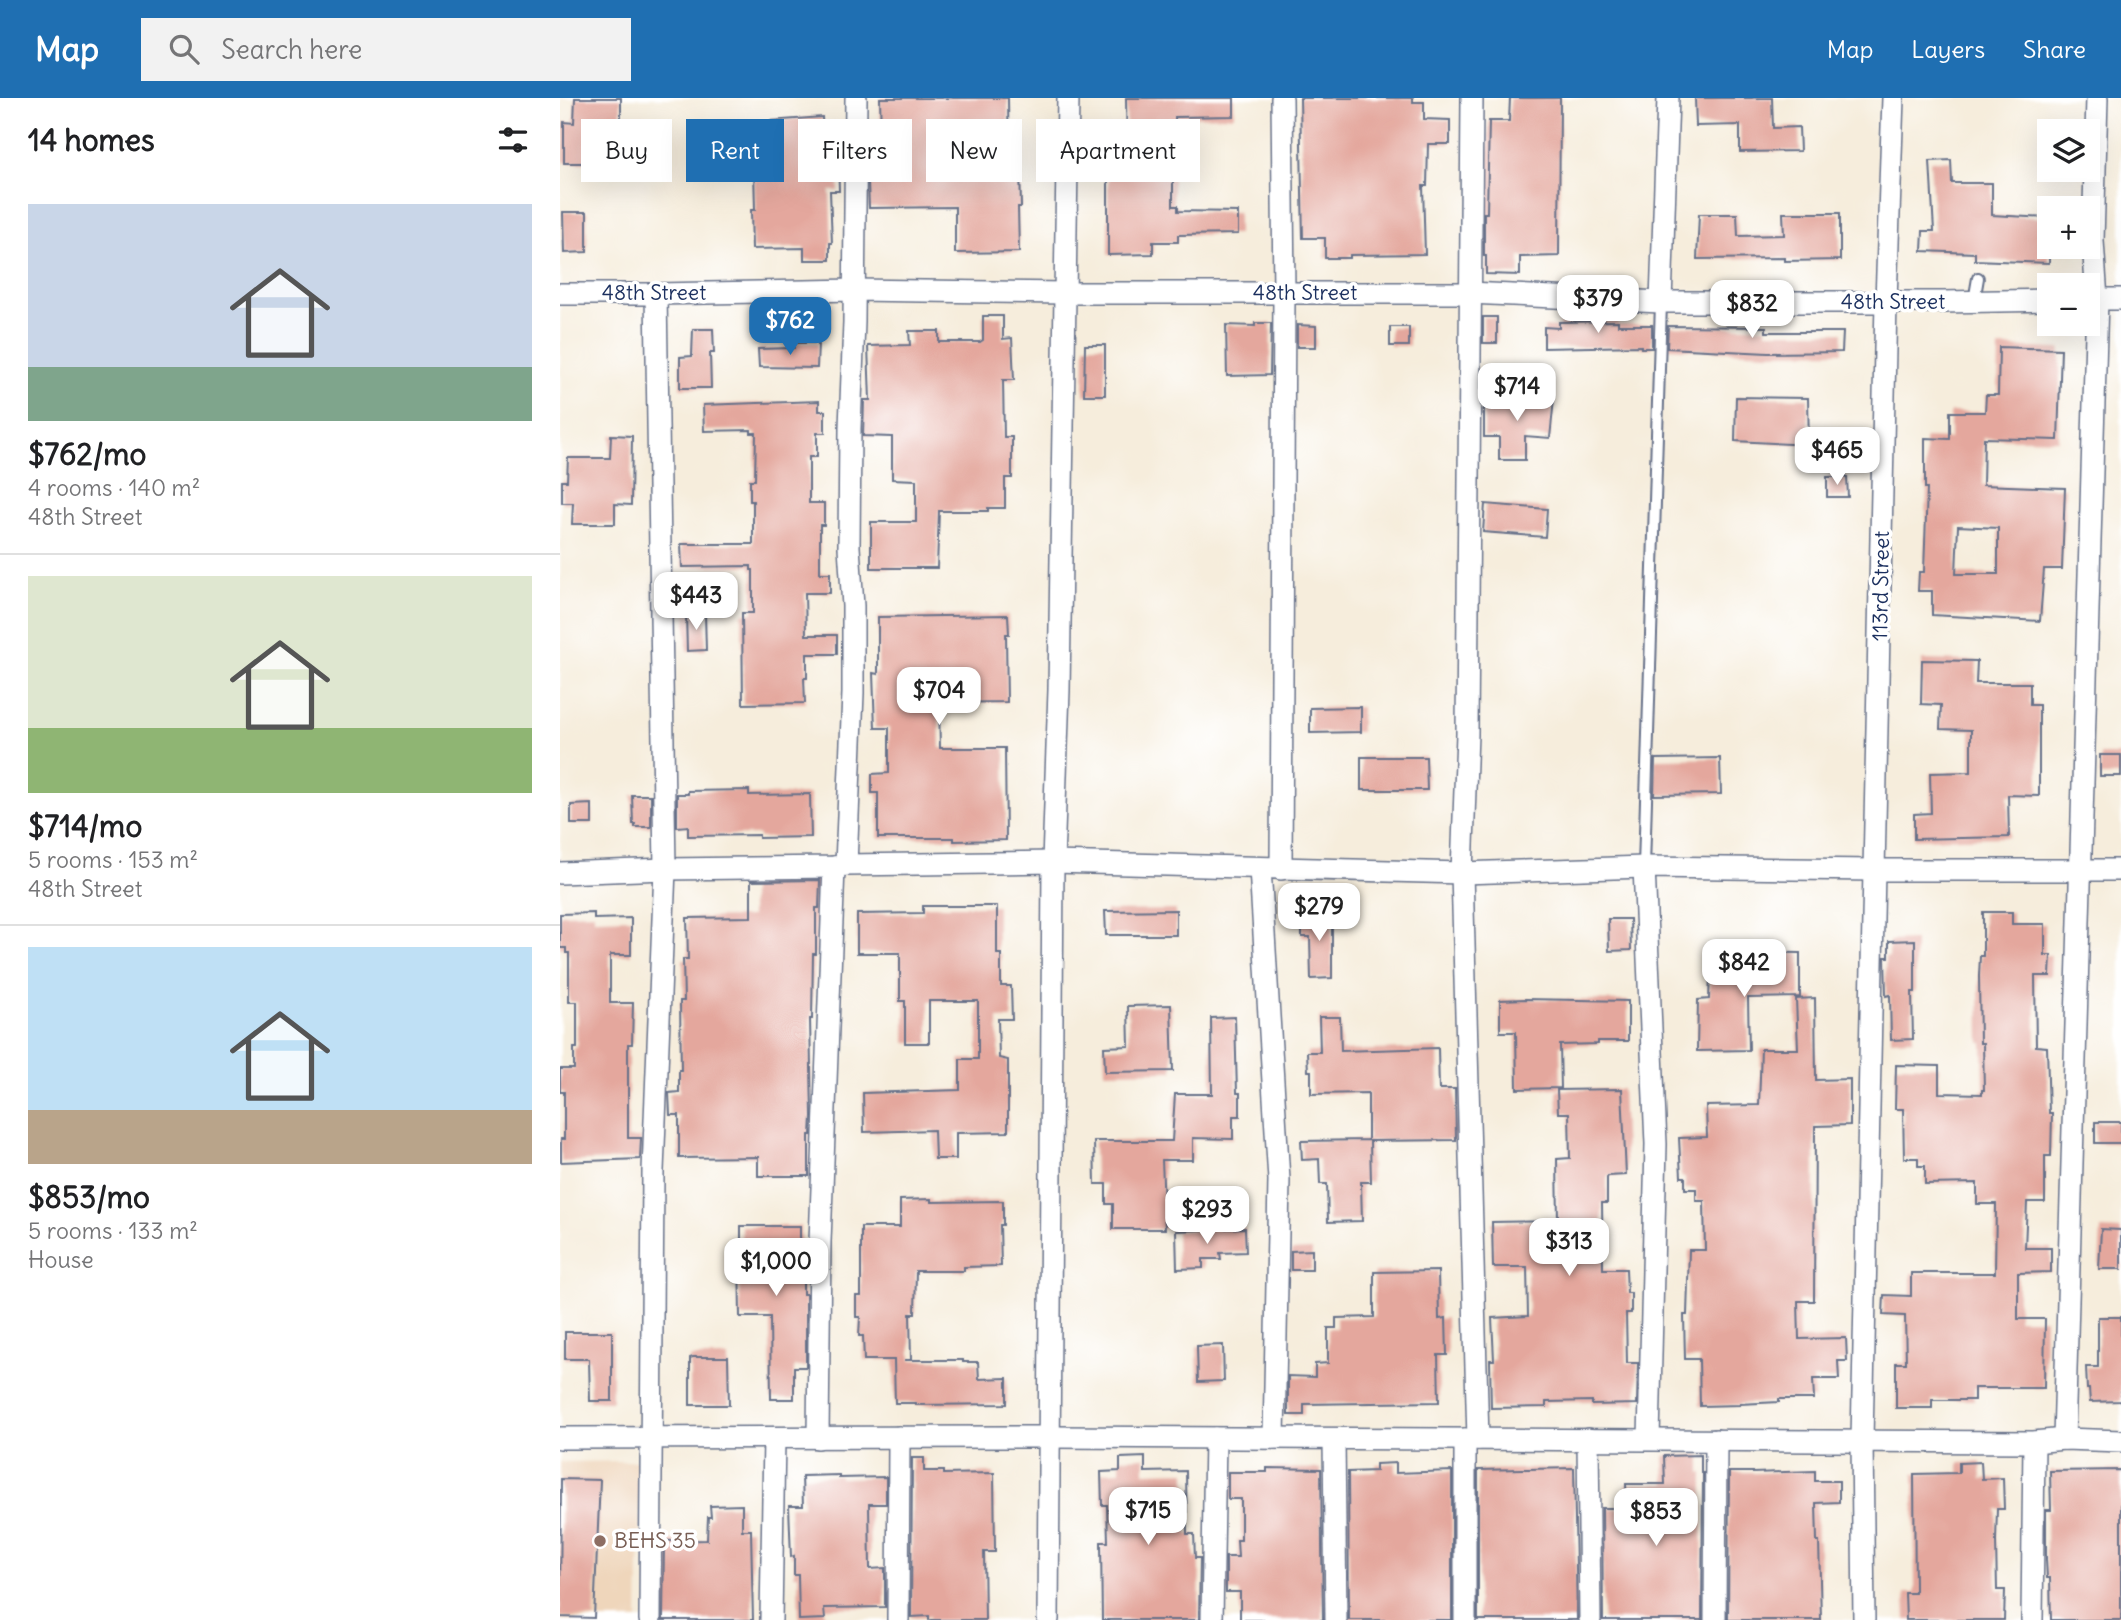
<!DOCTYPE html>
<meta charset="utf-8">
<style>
:root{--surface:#fff;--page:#f2f2f2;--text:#202124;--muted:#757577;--line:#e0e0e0;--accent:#1f6fb2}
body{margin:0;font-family:Delius,sans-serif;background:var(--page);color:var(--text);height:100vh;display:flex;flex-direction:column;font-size:26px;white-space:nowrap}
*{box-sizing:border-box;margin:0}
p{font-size:23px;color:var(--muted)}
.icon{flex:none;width:38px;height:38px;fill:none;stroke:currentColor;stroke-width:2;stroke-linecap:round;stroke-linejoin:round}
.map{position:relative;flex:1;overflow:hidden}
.panel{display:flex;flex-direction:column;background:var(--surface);width:560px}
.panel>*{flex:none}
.banner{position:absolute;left:21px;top:21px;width:665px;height:63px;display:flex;gap:14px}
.buttons{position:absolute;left:1477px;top:21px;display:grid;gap:14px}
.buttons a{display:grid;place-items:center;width:63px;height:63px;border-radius:0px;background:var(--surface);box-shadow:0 7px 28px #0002;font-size:35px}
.price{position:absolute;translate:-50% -60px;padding:0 16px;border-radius:14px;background:#fff;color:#222;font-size:23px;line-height:46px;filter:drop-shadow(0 2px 4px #0008)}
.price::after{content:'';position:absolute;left:50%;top:42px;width:21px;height:16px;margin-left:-10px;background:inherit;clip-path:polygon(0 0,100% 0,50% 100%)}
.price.active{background:var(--accent);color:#fff}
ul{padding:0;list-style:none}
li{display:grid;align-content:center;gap:14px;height:371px;padding:0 28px}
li+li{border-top:2px solid var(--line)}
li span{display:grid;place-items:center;height:217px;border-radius:0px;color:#555}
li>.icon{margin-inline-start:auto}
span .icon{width:126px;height:126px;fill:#fffc;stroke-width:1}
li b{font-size:30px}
h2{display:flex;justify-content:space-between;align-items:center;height:84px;padding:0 28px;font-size:30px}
.tag{padding:0 24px;border-radius:0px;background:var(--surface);box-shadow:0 7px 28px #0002;font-size:24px;line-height:63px}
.tag.active{background:var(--accent);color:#fff}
header{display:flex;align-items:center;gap:42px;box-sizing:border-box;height:98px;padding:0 35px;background:var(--accent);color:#fff}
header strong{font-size:33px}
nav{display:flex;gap:38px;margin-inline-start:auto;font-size:24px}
.search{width:490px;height:63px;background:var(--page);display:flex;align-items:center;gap:18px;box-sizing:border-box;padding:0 24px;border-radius:0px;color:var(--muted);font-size:26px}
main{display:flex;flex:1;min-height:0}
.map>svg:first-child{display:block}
.built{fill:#efd6bb}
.building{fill:#e4a79d;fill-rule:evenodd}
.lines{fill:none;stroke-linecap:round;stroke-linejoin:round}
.service-casing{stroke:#68728a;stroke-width:14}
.minor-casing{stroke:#68728a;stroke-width:24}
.service{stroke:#fff;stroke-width:10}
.minor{stroke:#fff;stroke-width:21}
.education-dot{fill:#8d6e63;stroke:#fff;stroke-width:2.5}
.labels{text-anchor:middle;stroke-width:7;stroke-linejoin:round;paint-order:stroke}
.street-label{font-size:21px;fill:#1b2f5e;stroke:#fff}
.education-label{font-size:21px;fill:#785e54;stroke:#fff;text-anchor:start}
</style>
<header>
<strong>Map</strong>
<div class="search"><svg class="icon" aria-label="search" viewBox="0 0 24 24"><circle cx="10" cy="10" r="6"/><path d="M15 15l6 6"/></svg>Search here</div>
<nav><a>Map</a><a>Layers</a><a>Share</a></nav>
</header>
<main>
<section class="panel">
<h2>14 homes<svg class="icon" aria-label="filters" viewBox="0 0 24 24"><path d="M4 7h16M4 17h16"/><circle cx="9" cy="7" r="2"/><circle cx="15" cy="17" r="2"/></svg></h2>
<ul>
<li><span style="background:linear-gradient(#c9d6e8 75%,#7fa58c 0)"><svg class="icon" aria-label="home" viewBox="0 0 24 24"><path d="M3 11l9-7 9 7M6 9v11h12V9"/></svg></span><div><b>$762/mo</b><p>4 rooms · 140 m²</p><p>48th Street</p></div></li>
<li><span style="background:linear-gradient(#dfe7d0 70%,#8fb573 0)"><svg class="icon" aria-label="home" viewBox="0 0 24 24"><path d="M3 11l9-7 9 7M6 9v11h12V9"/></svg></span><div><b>$714/mo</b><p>5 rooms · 153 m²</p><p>48th Street</p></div></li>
<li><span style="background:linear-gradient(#bfe0f5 75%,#b9a48a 0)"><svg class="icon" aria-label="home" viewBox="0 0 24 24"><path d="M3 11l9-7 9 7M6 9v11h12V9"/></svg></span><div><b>$853/mo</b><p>5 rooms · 133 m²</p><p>House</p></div></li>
</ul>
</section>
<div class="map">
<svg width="1561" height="1522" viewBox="0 0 1561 1522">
<rect width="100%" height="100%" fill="#fff"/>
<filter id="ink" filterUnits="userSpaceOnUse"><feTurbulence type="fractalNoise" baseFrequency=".0143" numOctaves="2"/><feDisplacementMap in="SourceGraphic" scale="14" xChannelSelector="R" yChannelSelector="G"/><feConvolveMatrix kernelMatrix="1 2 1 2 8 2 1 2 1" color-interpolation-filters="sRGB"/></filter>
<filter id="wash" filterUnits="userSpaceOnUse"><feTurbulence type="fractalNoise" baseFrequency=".00686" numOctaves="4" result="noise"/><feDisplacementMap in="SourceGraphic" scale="28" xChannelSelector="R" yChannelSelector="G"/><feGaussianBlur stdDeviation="1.57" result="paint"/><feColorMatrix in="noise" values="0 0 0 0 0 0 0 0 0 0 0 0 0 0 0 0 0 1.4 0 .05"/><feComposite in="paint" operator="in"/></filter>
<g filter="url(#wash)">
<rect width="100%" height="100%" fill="#f6eddc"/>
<polygon class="built" points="81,1363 78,1522 0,1522 0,1364"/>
<g id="blocks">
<g class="building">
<polygon points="15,0 61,0 61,24 71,24 71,45 67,45 66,65 4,65 4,24 14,25"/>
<polygon points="320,0 448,0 449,69 460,70 461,109 458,109 459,154 395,155 395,109 309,110 308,84 317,84 316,68 322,68"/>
<polygon points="566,0 674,0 674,18 615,19 616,61 613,61 613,108 618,108 618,113 678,114 678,136 618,137 618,144 593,144 593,156 548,157 548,65 567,64"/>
<polygon points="740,0 853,0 853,4 864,4 864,21 890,22 890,46 868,46 867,88 863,88 865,156 790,157 790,160 765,160 765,140 743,140"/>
<polygon points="950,0 1000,0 999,158 960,159 960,177 926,176 926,158 924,158 924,115 927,115 929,23 949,23"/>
<polygon points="1135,0 1212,0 1213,30 1239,29 1240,53 1180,54 1180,27 1136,28"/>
<polygon points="262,19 264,58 278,58 279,93 270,93 272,145 270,145 270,162 244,162 244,150 192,151 191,112 195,112 194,71 199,71 197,24"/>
<polygon points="1391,62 1392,85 1432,85 1432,117 1489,120 1489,165 1415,162 1415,155 1362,153 1363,133 1374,133 1370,63"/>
<polygon points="3,114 27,114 27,154 4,155"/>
<polygon points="1223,115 1280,115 1280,162 1224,163 1224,160 1137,161 1139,116 1177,116 1178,138 1224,137"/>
<polygon points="423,218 443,218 443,241 452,240 454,282 443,282 444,339 452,339 452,380 445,380 445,410 428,410 428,413 379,413 377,470 311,470 311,424 356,424 356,382 332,381 332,339 303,338 304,302 310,302 308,248 350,247 349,233 379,233 379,244 420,244 423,242"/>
<rect x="923" y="219" width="14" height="26"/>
<polygon points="1058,223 1058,227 1092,227 1092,250 1081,250 1081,248 984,250 984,229 999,230 999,224"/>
<polygon points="695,225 711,225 710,277 667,278 666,227 695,228"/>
<polygon points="737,227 756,228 756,249 737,249"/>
<polygon points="1108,228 1206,229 1206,234 1283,234 1282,254 1208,255 1107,250"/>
<rect x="830" y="229" width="19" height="19"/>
<polygon points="133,231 153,231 154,255 150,255 151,290 120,290 120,259 132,258"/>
<polygon points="234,245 258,245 257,270 199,269 198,251 234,250"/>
<polygon points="525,247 545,247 545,297 524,297"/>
<path d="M1439 249 1501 251 1498 342 1424 340 1423 387 1505 390 1502 471H1484L1480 523 1372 517V493H1358L1359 474H1364L1367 390H1365V340L1390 341V314H1425L1426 297H1438ZM1398 428 1438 430V476H1396Z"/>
<polygon points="971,299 994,301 990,340 965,338 965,362 939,362 939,339 924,339 924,300"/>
<polygon points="1176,299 1248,300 1249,347 1175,343"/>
<polygon points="259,303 259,313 265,313 265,335 257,335 257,359 249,359 249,405 264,405 264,427 260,427 260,475 270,475 270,495 245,495 246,537 277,537 277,556 247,556 247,580 244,580 245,605 183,606 182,515 193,515 193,472 191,472 191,468 122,469 121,446 193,446 193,403 190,403 190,382 195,382 196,335 191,335 191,332 144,333 143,307"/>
<polygon points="51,337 72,338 71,407 55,406 55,426 12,426 13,405 2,405 2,383 7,383 8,360 50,360"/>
<polygon points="1267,379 1287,379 1288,399 1267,399"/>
<polygon points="925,406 987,411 985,439 923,434"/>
<polygon points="145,515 146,552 127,553 126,516"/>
<polygon points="448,517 449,536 446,536 447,604 379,605 380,650 445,650 446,742 394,743 394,740 318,740 318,695 312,695 312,676 329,675 329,630 315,630 313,575 318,576 318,519"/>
<polygon points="1362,562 1417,563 1416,585 1470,585 1470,607 1479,607 1479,698 1448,697 1449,739 1354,741 1354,716 1371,715 1370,675 1411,674 1411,632 1380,631 1381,607 1361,606"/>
<polygon points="801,609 801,634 750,635 750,610"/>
<rect x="1540" y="657" width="21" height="21"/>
<polygon points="801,659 866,659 867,692 801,692"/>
<polygon points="1160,660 1161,696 1094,697 1095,661"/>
<polygon points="189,692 189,697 250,696 251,739 199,740 199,737 128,738 128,728 117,729 117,696 128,696 128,693"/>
<polygon points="72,697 91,697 91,729 75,729 75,726 73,726"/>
<polygon points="32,706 32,726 11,726 11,707"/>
<polygon points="260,782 259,810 256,810 256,856 253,856 252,921 250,921 252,1018 251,1037 249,1037 249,1078 198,1078 198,1059 119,1060 119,1017 110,1017 109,995 119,994 119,972 121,972 120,903 124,903 123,861 128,861 127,820 191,819 191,783"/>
<polygon points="363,808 437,808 437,856 441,856 441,888 451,888 452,921 438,921 439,960 448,962 448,1034 396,1035 396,1061 375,1061 374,1032 304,1034 303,995 400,992 400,961 418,961 418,903 369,903 369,945 345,945 345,903 340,903 340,855 297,855 297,816 363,815"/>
<polygon points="616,812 616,837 546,837 545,813"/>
<polygon points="1423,814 1452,814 1452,826 1485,826 1485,857 1491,857 1490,878 1475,878 1476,948 1487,949 1489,1015 1492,1015 1491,1058 1485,1058 1485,1104 1467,1104 1465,1150 1491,1150 1491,1174 1458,1175 1458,1221 1485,1221 1484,1290 1414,1290 1414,1302 1372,1302 1372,1310 1336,1310 1336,1265 1346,1265 1345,1218 1323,1217 1324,1197 1351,1198 1351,1175 1435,1175 1436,1106 1417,1106 1417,1085 1365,1086 1365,1068 1358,1068 1358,1060 1344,1060 1343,1011 1335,1011 1336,967 1379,968 1379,995 1422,996 1422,992 1424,992 1423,945 1420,945 1419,878 1420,858 1423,858"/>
<polygon points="34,815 34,821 71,820 71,857 50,857 50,905 73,905 72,946 68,946 68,1040 81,1040 80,1061 1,1064 1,1041 4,1041 4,994 0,994 0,971 14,971 14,950 17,950 17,904 9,904 9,855 6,855 6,850 0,850 0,816"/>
<polygon points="742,815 772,815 772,880 751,881 750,839 742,839"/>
<polygon points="1048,821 1070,821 1071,852 1049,853"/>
<polygon points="1355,842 1355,894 1352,894 1353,941 1331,942 1330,897 1326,898 1325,859 1329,859 1329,843"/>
<polygon points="1187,854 1240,855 1240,899 1188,900 1189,952 1137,953 1138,902 1149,901 1150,877 1188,878"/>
<polygon points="1255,900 1256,982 1290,981 1290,1027 1255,1028 1254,1203 1238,1203 1239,1241 1286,1240 1287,1263 1278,1263 1279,1281 1253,1281 1254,1301 1219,1301 1219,1304 1180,1306 1180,1307 1140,1308 1139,1261 1125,1261 1124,1217 1127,1217 1129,1152 1145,1152 1144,1103 1136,1103 1136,1091 1125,1091 1125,1079 1121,1079 1119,1040 1147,1039 1146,1008 1199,1007 1201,951 1238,951 1236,901"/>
<polygon points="966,901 1068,903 1068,943 1038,943 1038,946 1000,947 1001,990 957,991 956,934 940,934 940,902"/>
<polygon points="611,907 613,973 545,974 544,949 569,948 568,908"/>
<polygon points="675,919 677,995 680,995 680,1018 673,1018 673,1041 633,1040 633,1062 602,1062 605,1131 553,1131 553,1106 546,1106 546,1086 535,1086 534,1043 612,1043 615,996 652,996 651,920"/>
<polygon points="759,919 780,919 781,953 878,950 879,991 895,991 896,1042 810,1043 811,1084 801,1084 802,1123 768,1124 767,1086 760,1086 759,1061 742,1062 741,1043 808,1042 808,995 751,996 751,973 748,973 747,954 760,954"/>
<polygon points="1062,991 1066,1077 1048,1078 1047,1080 1047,1105 1042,1105 1043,1171 1066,1171 1067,1195 1071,1195 1071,1215 1066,1215 1067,1265 1078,1265 1077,1306 1032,1307 1032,1303 986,1304 986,1309 931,1310 930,1262 934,1262 932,1220 968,1218 967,1169 933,1169 932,1124 998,1123 997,1061 1010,1060 1009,1015 998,1015 997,992"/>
<rect x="1535" y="1024" width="26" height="21"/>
<polygon points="371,1101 371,1104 443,1103 443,1127 440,1127 441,1168 404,1169 404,1173 356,1173 355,1216 350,1216 351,1262 344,1262 403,1262 403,1264 418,1264 419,1281 447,1280 447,1306 356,1307 356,1305 335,1305 334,1262 304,1262 303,1238 299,1238 300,1219 296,1219 296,1198 301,1198 301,1129 340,1129 340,1102"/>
<polygon points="181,1128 240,1128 240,1175 243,1175 243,1196 246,1196 246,1269 234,1269 234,1301 211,1301 210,1219 180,1219 179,1153 181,1153"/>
<polygon points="685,1130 686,1154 660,1155 661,1161 643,1161 643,1170 617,1171 616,1133"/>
<polygon points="1541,1131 1561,1132 1561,1171 1539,1171"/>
<polygon points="752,1152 752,1172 731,1172 731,1153"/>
<polygon points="878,1173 879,1221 886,1220 887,1257 878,1257 879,1304 744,1306 744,1317 728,1317 728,1278 755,1279 755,1266 768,1265 768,1230 776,1230 776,1220 814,1219 814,1174"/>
<polygon points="1538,1219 1561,1219 1561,1303 1530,1304 1529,1291 1527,1291 1526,1269 1538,1269"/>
<polygon points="5,1234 52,1234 52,1303 30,1303 29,1261 5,1261"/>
<polygon points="663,1247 664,1283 638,1284 637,1248"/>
<polygon points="133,1259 168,1259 169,1307 130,1307 130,1260"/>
<polygon points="1141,1357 1141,1375 1143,1375 1142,1522 1043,1522 1042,1410 1067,1410 1066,1386 1105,1386 1104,1358"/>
<polygon points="585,1359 585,1374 626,1373 627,1436 634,1436 635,1460 640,1460 639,1522 542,1522 541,1444 548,1444 547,1407 542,1407 541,1374 560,1373 560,1360"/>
<polygon points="352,1360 364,1360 364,1373 384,1373 384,1376 434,1375 435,1454 424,1454 425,1522 369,1522 369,1518 351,1519"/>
<polygon points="1421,1364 1422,1381 1443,1380 1444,1411 1437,1411 1436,1443 1437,1492 1445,1492 1444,1522 1346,1522 1345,1495 1355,1495 1354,1376 1399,1375 1399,1365"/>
<polygon points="836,1365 836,1375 892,1373 892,1522 789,1522 788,1374 816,1373 816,1366"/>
<polygon points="707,1370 761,1371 763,1522 680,1522 680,1494 666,1494 666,1459 678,1459 677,1442 681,1442 681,1401 668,1401 668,1374 707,1374"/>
<polygon points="1014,1370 1017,1522 918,1522 918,1372"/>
<polygon points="1561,1372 1561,1522 1491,1522 1490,1480 1487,1480 1486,1461 1486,1412 1491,1412 1490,1373"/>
<polygon points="1255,1373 1255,1383 1279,1383 1279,1404 1256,1405 1257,1443 1259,1443 1261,1522 1168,1522 1169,1374 1193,1374 1193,1375"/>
<polygon points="279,1377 279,1380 326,1379 326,1406 309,1406 310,1471 325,1470 325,1509 264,1510 265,1521 239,1522 238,1477 234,1477 234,1458 231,1459 229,1408 243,1408 242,1378"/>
<polygon points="1,1381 40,1382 34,1520 0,1519"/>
<polygon points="182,1407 182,1432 191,1432 193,1522 103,1522 104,1443 147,1442 148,1419 151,1419 150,1408"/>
</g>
</g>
</g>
<g filter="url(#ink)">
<use href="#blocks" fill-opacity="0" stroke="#68728a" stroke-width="2"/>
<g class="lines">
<defs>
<g id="service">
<polyline points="1414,203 1418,180"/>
<polyline points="1084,769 1101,204"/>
</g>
<g id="minor">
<polyline points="912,0 907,636 902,775 918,1341"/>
<polyline points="0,196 96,196 295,192 506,195 909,195 1101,204 1382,204 1489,202"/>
<polyline points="1528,201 1561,201"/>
<polyline points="1101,204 1108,0"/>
<polyline points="286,767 293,595 293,508 289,449 290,330 294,224 296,0"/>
<polyline points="1084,769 1096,1046 1089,1341"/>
<polyline points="700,770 719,1082 714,1340"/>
<polyline points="721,771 724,195 722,0"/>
<polyline points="0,775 105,771 274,769 286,767 493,764 902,775 1084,769 1315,772 1561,772"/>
<polyline points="0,1340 490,1339 1474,1344 1504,1341 1561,1343"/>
<polyline points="258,1340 260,1144 274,769"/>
<polyline points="774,1341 776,1522"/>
<polyline points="905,1341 905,1522"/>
<polyline points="1028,1341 1030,1522"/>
<polyline points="1504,1341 1537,201 1533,143 1537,0"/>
<polyline points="90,1522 93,1073 105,771 96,196"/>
<polyline points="211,1522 214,1340"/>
<polyline points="338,1522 339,1339"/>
<polyline points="488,1522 493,764 499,592 508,0"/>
<polyline points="652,1522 655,1340"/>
<polyline points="1155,1522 1156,1342"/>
<polyline points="1304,1522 1302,1342 1326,203 1333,0"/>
<polyline points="1472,1522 1474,1344"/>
</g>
</defs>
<use href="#service" class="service-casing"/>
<use href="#minor" class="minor-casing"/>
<use href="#service" class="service"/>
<use href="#minor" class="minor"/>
</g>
</g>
<circle class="education-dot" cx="40" cy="1443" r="7"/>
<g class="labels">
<g class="street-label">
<text x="94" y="202">48th Street</text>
<text x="745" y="202">48th Street</text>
<text x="1333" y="211">48th Street</text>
<text transform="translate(1321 488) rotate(-89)" y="7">113rd Street</text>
</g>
<g class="education-label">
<text x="54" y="1450">BEHS 35</text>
</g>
</g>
</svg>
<div class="buttons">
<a><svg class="icon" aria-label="layers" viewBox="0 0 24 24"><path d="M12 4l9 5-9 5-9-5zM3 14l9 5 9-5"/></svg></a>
<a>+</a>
<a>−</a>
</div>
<b class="price" style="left:1038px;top:237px">$379</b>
<b class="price" style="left:1192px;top:242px">$832</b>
<b class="price active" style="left:230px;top:259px">$762</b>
<b class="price" style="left:957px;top:325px">$714</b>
<b class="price" style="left:1277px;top:389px">$465</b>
<b class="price" style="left:136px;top:534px">$443</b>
<b class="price" style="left:379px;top:629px">$704</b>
<b class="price" style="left:759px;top:845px">$279</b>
<b class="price" style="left:1184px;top:901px">$842</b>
<b class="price" style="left:647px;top:1148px">$293</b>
<b class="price" style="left:1009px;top:1180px">$313</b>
<b class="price" style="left:216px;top:1200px">$1,000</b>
<b class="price" style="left:588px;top:1449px">$715</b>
<b class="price" style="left:1096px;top:1450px">$853</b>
<div class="banner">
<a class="tag">Buy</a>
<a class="tag active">Rent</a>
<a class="tag">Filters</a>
<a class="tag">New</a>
<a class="tag">Apartment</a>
</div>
</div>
</main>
